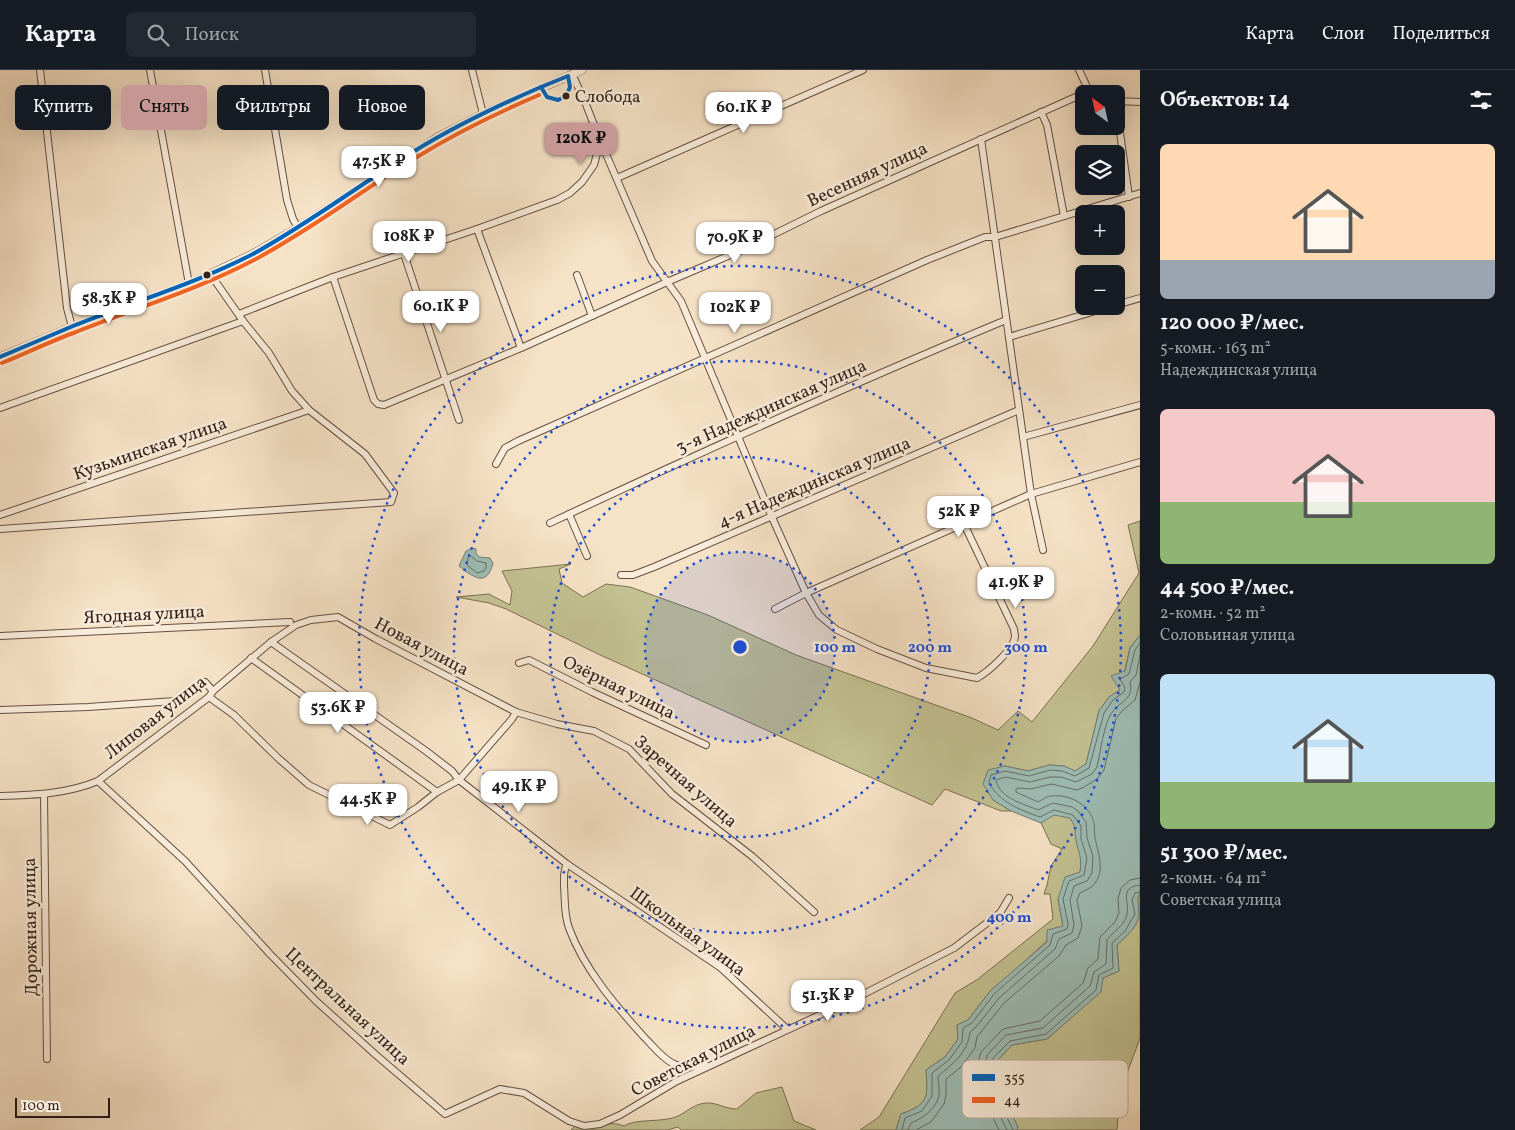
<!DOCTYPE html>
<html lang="ru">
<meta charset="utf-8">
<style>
:root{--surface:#171b24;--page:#242831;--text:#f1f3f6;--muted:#9ea1a6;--line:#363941;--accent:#c59692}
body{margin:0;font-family:Vollkorn,serif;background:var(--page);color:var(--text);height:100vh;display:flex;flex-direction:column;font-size:19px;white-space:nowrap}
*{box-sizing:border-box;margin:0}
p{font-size:16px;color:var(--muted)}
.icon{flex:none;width:28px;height:28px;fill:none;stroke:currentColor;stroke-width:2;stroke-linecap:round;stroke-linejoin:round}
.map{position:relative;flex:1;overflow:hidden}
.sheet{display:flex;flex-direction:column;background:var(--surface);width:375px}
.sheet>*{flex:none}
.banner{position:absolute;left:15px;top:15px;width:475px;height:45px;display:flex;gap:10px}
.needle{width:32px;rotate:327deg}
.buttons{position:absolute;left:1075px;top:15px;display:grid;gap:10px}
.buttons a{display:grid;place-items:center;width:50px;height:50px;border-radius:8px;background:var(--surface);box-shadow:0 5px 20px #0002;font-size:25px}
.scale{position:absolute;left:15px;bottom:12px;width:95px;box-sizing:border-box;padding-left:5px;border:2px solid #331f16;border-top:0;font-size:14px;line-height:18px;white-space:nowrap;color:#331f16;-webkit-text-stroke:4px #f9ecda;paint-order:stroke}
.price{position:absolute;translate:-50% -42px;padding:0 11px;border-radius:10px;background:#fff;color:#222;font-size:16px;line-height:32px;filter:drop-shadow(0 1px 2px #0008)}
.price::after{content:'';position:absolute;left:50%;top:30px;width:15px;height:11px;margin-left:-8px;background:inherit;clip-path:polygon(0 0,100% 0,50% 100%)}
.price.active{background:var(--accent);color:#111}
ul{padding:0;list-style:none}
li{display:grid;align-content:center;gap:10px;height:265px;padding:0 20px}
li span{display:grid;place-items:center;height:155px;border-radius:8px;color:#555}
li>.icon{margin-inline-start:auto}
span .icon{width:90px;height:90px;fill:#fffc;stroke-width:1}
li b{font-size:21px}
h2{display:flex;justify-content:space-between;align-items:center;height:60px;padding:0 20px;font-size:21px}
.chip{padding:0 18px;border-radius:8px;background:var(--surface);box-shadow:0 5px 20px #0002;font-size:18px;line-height:45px}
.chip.active{background:var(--accent);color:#111}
header{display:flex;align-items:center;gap:30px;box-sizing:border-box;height:70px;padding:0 25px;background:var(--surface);border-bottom:1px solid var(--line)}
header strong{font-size:24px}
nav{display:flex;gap:28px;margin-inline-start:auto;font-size:18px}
.search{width:350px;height:45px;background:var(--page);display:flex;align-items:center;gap:12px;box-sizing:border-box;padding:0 18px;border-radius:8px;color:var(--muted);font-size:19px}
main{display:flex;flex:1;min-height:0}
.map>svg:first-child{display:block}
.green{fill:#c3c191;stroke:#7b7054}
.water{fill:#9dbdb6;stroke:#737e76}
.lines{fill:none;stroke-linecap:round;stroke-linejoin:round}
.shore{stroke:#686e66;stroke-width:1}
.minor-casing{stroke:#645042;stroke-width:8}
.tertiary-casing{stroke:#645042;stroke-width:9}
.minor{stroke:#f9ecda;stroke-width:6}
.tertiary{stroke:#f9ecda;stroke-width:8}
.bus-1-casing{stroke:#f9ecda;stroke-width:8}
.bus-2-casing{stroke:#f9ecda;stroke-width:8}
.bus-1{stroke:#0065bd;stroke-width:4}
.bus-2{stroke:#f26522;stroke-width:4}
.ring{fill:none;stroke:#1d4ed8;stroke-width:2.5;stroke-dasharray:2.5 5}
.bus-dot{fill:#331f16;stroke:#f9ecda;stroke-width:2}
.labels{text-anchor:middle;stroke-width:5;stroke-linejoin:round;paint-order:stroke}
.bus-label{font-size:17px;fill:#331f16;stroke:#f9ecda;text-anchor:start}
.street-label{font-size:18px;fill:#331f16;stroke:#f9ecda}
.key{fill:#f9ecda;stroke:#beae9f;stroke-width:1}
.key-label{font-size:14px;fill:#331f16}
.centre{fill:#1d4ed8;stroke:#f9ecda;stroke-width:2.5}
.ring-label{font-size:15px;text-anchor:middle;font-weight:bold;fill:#1d4ed8;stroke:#f9ecda;stroke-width:5;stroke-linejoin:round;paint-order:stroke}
</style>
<header>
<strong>Карта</strong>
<div class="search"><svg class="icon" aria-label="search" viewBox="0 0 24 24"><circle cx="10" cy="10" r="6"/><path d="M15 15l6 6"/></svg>Поиск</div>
<nav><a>Карта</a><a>Слои</a><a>Поделиться</a></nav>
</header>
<main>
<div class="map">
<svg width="1140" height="1060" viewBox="0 0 1140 1060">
<rect width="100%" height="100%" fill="#f6e2c6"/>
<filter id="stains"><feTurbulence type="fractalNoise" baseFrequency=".004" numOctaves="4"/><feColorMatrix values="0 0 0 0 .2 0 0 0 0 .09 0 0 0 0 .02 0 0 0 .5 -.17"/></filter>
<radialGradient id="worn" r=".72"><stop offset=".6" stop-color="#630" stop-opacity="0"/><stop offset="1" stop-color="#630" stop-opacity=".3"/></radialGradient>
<g class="green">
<polygon points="1140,451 1140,565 1130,578 1120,620 1109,627 1099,641 1086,694 1075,701 1064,696 1049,695 1028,701 1005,696 993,730 1011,741 1001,741 945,719 932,735 598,584 506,539 489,533 456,527 489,524 510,535 512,521 502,501 571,494 559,499 562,513 583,527 606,514 630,517 708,545 796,585 972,648 998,660 1018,641 1032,652 1093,576 1139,503 1128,455"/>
<path d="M1054 744 1070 748 1076 757V770L1082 788 1080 802 1058 829 1063 856 1013 902 991 920 968 950 957 955 958 969 945 987 926 1000C928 1028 929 1034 901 1044L896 1060H860L879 1047 955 923 978 909 1053 849 1050 824H1044L1047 815 1051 796 1062 779 1051 774 1041 753Z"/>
<path d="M1140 821V968L1126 1006 1119 1033 1117 1060H1017L1018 1057 995 1011 997 991 1012 975 1047 969 1083 937 1103 908 1119 901 1117 875C1125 867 1138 857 1138 845 1139 835 1136 832 1140 821Z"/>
<path d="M782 1017 794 1051 816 1060H681L678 1057 667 1060H571L575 1056C587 1060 609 1049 624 1056 636 1048 664 1053 678 1046 688 1041 694 1034 706 1033 715 1032 726 1039 737 1039L756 1023Z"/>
</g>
<g class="water">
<path d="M472 478 476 479V483L479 487 490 488 493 493C487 518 473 507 459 496L466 481Z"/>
<path d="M1140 565V821C1136 832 1139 835 1139 845 1138 857 1125 867 1117 875L1119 901 1103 908 1101 922 1047 969 1012 975 997 991 995 1011 1018 1057 1017 1060H896L901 1044C929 1034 928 1028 926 1000L945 987 958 969 957 955 968 950 991 920 1047 872V860L1063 856 1058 829 1065 807 1080 802C1082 786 1079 785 1076 770 1074 759 1077 759 1070 748L1054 745 1041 753 1011 741 993 730 983 714 988 700 1005 696 1028 701 1049 695 1064 696 1075 701 1086 694 1099 641 1109 627 1120 620 1111 606 1125 601 1130 578Z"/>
</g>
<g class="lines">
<g class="shore">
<polygon points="471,486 477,491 486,493 486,498 484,501 477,503 467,495 468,488"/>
<path d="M902 1060 905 1048 922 1041 932 1026V1003L949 990 962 972 963 958 972 953 995 923 1050 875 1053 864 1067 859 1068 854 1063 829 1069 811 1084 805 1087 788 1081 769V756L1073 745 1054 740 1040 747C1018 739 1001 733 989 713L991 705 1005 701 1029 706 1050 700 1062 701 1075 706 1089 698 1104 643 1113 630 1124 622 1125 618 1120 609 1129 604 1135 580 1140 573"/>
<path d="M908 1060 911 1053C923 1048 935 1040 939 1026 940 1020 938 1012 938 1006 953 994 968 982 970 962L976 957 999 928 1055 879 1059 869 1072 863 1074 855 1070 830 1074 816 1087 811 1092 803 1093 786 1087 768 1086 752 1078 741 1072 737 1053 733 1038 740C1024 734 999 728 996 710L1006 707 1030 712 1050 707H1061L1076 712 1092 704 1097 697C1100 684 1104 654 1111 644 1119 631 1134 631 1130 612L1136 605 1140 585"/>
<path d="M916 1060 931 1052 944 1034 946 1025V1009L960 998 975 978 977 967 1004 933 1059 886 1066 875 1078 868 1082 856 1077 830 1080 823C1085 820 1091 819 1095 813 1105 800 1098 782 1095 768 1094 763 1095 758 1094 753 1090 735 1070 724 1052 726 1047 726 1042 730 1038 732L1016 722V719L1018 718 1031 719 1051 714 1077 720 1084 717 1097 709 1104 700 1116 649 1122 641 1135 630 1140 612"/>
<polyline points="999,1060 977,1015 979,989 981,982 1003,959 1040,951 1083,913 1088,898 1098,889 1100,867 1115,852 1119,843 1118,829 1121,818 1130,810 1140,808"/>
<path d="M1007 1060 984 1014 987 985 1006 965 1043 958 1090 916 1094 902 1106 894 1107 870C1113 861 1125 856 1127 844 1130 833 1118 817 1140 815"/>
<polyline points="1013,1060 990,1012 993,988 1010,971 1046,964 1096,920 1099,905 1113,898 1112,873 1125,861 1135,844 1132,830 1135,823 1140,822"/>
</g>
<defs>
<g id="minor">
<polyline points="40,0 67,238 72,257"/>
<polyline points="150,0 189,214"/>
<polyline points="265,0 287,130 293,149 298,158"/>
<polyline points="472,0 483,44"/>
<polyline points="1079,0 1089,21"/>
<path d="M572 4 585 32 600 70 652 191 681 231 771 445 806 523 819 545 837 560 877 579 926 598 977 608C988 602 1013 580 1015 567 1015 564 1014 561 1014 559L964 454"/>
<polyline points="1116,31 1140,32"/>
<polyline points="1116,34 1129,127"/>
<polyline points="1041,42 1047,55 1064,146"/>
<polyline points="981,69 1031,424 1043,480"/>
<polyline points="617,108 863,0"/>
<polyline points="477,159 521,278"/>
<polyline points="404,184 459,350"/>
<polyline points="577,205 592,246"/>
<polyline points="333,207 374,330 378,334 384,335 521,278 667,212 742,180 821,141 1089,21 1095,24"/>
<polyline points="1116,235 1140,228"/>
<polyline points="239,244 333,207 477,159 557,130 570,123 582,112 594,95 600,72"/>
<polyline points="1009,267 1112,236"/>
<polyline points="0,338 243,251"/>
<polyline points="1023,367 1140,335"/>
<polyline points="496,394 505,378 518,371 927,190 985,167 995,167 1140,123"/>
<polyline points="569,444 587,486"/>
<polyline points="0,445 309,340"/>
<path d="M550 453C701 382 852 314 1006 250"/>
<polyline points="0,459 391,432 394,423 365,384 309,340 292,321 269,283 243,251 211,205"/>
<polyline points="621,505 633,505 654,497 1019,340"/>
<polyline points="775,539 806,523 1031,424 1140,392"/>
<polyline points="0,566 290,552"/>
<polyline points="271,572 426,681 452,701 459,710 567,794 721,898 787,959"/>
<polyline points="251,588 437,722"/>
<polyline points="519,593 529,590 592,622 706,675"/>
<polyline points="209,627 234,645 278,688 309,715 390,755 418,737 437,722 459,710 512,649 516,642"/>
<polyline points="0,640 88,637 175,631 205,612 213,621"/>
<polyline points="98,711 185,791 270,884 316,931 376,985 445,1044 500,1019 524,1023 569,1051 584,1056 600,1054 620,1045 677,1011 850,931 954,878 1000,843 1009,828"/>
<polyline points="44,724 47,989"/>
<path d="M0 726C34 725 67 724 98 711L209 627 213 621 271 572 296 555 311 550 338 547 376 569 516 642 557 654 594 661 629 679 672 724 753 787 814 842"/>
<path d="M567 794C563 801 564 808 564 816 565 829 564 845 569 858 584 899 615 935 644 967 653 976 661 987 672 993 683 999 694 998 705 994"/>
</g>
<polyline id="tertiary" points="0,287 72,257 189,214 253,184 298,158 438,67 483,44 582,0"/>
</defs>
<use href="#minor" class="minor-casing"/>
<use href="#tertiary" class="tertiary-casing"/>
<use href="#minor" class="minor"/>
<use href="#tertiary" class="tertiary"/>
<defs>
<g id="bus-1">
<polygon points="568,6 570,17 566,26 558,30 547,27 541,17"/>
<path d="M0 287C24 277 49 266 73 256 133 232 195 214 253 184 308 154 359 115 413 82 453 57 497 36 541 17"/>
</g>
<path id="bus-2" d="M2 293C27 283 51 271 76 262 136 238 197 220 254 190 311 160 362 120 417 87 456 63 497 43 539 25"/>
</defs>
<use href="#bus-1" class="bus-1-casing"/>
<use href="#bus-2" class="bus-2-casing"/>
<use href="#bus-1" class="bus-1"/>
<use href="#bus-2" class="bus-2"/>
</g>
<circle cx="740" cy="577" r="95" fill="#1d4ed8" fill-opacity=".12"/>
<g class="ring">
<circle cx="740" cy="577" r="95"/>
<circle cx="740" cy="577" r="190"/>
<circle cx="740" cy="577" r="286"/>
<circle cx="740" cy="577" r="381"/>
</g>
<g class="bus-dot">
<circle cx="566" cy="26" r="4.5"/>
<circle cx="207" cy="205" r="4.5"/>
</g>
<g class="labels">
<g class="bus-label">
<text x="575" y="32">Слобода</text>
</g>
<g class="street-label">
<text transform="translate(867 104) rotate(-25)" y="6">Весенняя улица</text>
<text transform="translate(771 336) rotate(-24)" y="6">3-я Надеждинская улица</text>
<text transform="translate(150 378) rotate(-19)" y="6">Кузьминская улица</text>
<text transform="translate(814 412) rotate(-23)" y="6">4-я Надеждинская улица</text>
<text transform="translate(144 544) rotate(-3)" y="6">Ягодная улица</text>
<text transform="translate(422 576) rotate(28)" y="6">Новая улица</text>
<text transform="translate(619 617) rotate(26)" y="6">Озёрная улица</text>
<text transform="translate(155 647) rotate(-38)" y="6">Липовая улица</text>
<text transform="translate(686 711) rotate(41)" y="6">Заречная улица</text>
<text transform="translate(30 857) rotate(-91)" y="6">Дорожная улица</text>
<text transform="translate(688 861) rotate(36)" y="6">Школьная улица</text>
<text transform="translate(348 936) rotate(43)" y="6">Центральная улица</text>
<text transform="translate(693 990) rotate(-27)" y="6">Советская улица</text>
</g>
</g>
<rect x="962" y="990" width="166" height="58" rx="8" class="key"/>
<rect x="972" y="1004" width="23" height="7" fill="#0065bd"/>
<rect x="972" y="1027" width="23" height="6" fill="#f26522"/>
<g class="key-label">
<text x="1004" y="1012">355</text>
<text x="1004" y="1035">44</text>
</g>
<circle cx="740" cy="577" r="8" class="centre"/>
<g class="ring-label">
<text x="835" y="582">100 m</text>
<text x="930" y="582">200 m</text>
<text x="1026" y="582">300 m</text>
<text x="1009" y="852">400 m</text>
</g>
<rect width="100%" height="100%" filter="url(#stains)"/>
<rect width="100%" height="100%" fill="url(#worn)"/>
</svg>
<div class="buttons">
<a><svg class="needle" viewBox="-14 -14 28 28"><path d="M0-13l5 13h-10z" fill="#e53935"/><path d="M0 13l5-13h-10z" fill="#9ea1a6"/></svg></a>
<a><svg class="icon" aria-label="layers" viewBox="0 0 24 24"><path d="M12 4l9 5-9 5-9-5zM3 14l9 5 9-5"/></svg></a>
<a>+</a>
<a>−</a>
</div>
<div class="scale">100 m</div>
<b class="price" style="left:744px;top:64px">60.1K ₽</b>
<b class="price active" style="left:581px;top:95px">120K ₽</b>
<b class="price" style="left:379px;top:118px">47.5K ₽</b>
<b class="price" style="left:409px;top:193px">108K ₽</b>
<b class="price" style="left:735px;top:194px">70.9K ₽</b>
<b class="price" style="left:109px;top:255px">58.3K ₽</b>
<b class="price" style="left:441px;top:263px">60.1K ₽</b>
<b class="price" style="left:735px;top:264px">102K ₽</b>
<b class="price" style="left:959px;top:468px">52K ₽</b>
<b class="price" style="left:1016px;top:539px">41.9K ₽</b>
<b class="price" style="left:338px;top:664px">53.6K ₽</b>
<b class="price" style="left:519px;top:743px">49.1K ₽</b>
<b class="price" style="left:368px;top:756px">44.5K ₽</b>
<b class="price" style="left:828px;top:952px">51.3K ₽</b>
<div class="banner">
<a class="chip">Купить</a>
<a class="chip active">Снять</a>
<a class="chip">Фильтры</a>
<a class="chip">Новое</a>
</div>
</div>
<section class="sheet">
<h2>Объектов: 14<svg class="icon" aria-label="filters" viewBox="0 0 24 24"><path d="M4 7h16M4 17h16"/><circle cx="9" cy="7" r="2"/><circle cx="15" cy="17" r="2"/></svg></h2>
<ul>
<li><span style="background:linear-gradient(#ffd9b3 75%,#9aa5b1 0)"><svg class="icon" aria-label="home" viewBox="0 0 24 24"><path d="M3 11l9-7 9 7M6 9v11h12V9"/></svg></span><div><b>120 000 ₽/мес.</b><p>5-комн. · 163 m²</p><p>Надеждинская улица</p></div></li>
<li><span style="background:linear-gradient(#f6c9c9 60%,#8fb573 0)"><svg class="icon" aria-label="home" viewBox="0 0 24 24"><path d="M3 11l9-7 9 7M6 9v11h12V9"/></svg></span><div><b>44 500 ₽/мес.</b><p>2-комн. · 52 m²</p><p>Соловьиная улица</p></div></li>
<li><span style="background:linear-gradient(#bfe0f5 70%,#8fb573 0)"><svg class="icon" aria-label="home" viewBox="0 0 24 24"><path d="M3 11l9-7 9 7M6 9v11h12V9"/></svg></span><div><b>51 300 ₽/мес.</b><p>2-комн. · 64 m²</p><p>Советская улица</p></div></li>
</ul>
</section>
</main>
